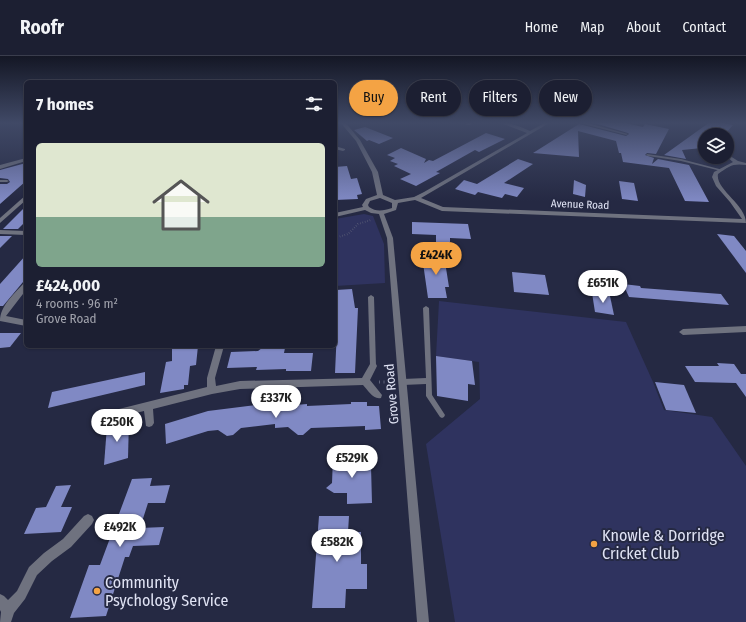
<!DOCTYPE html>
<meta charset="utf-8">
<style>
:root{--surface:#1c1f32;--page:#25273a;--text:#f1f3f6;--muted:#a0a2ac;--line:#3a3d4d;--accent:#f4a344}
body{margin:0;font-family:"Fira Sans Condensed",sans-serif;background:var(--page);color:var(--text);height:100vh;display:flex;flex-direction:column;font-size:15px;white-space:nowrap}
*{box-sizing:border-box;margin:0}
p{font-size:13px;color:var(--muted)}
.icon{flex:none;width:22px;height:22px;fill:none;stroke:currentColor;stroke-width:2;stroke-linecap:round;stroke-linejoin:round}
.map{position:relative;flex:1;overflow:hidden}
.drawer{position:absolute;left:24px;top:24px;width:313px;height:268px;display:flex;flex-direction:column;background:var(--surface);border-radius:6px;box-shadow:0 1px 3px #0004,0 0 0 1px var(--line)}
.drawer>*{flex:none}
.hud{position:absolute;left:349px;top:24px;width:337px;height:36px;display:flex;gap:8px}
.controls{position:absolute;left:698px;top:72px;display:grid;gap:8px}
.controls a{display:grid;place-items:center;width:36px;height:36px;border-radius:50%;background:var(--surface);box-shadow:0 1px 3px #0004,0 0 0 1px var(--line);font-size:20px}
.price{position:absolute;translate:-50% -34px;padding:0 9px;border-radius:14px;background:#fff;color:#222;font-size:13px;line-height:26px;filter:drop-shadow(0 1px 2px #0008)}
.price::after{content:'';position:absolute;left:50%;top:24px;width:12px;height:9px;margin-left:-6px;background:inherit;clip-path:polygon(0 0,100% 0,50% 100%)}
.price.on{background:var(--accent);color:#111}
ul{padding:0;list-style:none}
li{display:grid;align-content:center;gap:8px;height:212px;padding:0 12px}
li span{display:grid;place-items:center;height:124px;border-radius:6px;color:#555}
li>.icon{margin-inline-start:auto}
span .icon{width:72px;height:72px;fill:#fffc;stroke-width:1}
li b{font-size:17px}
h2{display:flex;justify-content:space-between;align-items:center;height:48px;padding:0 12px;font-size:17px}
.pill{padding:0 14px;border-radius:18px;background:var(--surface);box-shadow:0 1px 3px #0004,0 0 0 1px var(--line);font-size:14px;line-height:36px}
.pill.on{background:var(--accent);color:#111}
header{display:flex;align-items:center;gap:24px;box-sizing:border-box;height:56px;padding:0 20px;background:var(--surface);border-bottom:1px solid var(--line)}
header strong{font-size:19px}
nav{display:flex;gap:22px;margin-inline-start:auto;font-size:14px}
.map>svg:first-child{display:block}
.green{fill:#2f335f}
.building{fill:#8089c4}
.lines{fill:none;stroke-linecap:round;stroke-linejoin:round}
.path-far1{stroke:#5f637a;stroke-width:2;stroke-dasharray:0.5 2;stroke-linecap:butt}
.path{stroke:#5f637a;stroke-width:3;stroke-dasharray:1 3.5;stroke-linecap:butt}
.service{fill:#6f727f;fill-rule:evenodd}
.minor{fill:#6f727f;fill-rule:evenodd}
.poi-dot{fill:#f4a344;stroke:#252943;stroke-width:1.5}
.labels{text-anchor:middle;stroke-width:4;stroke-linejoin:round;paint-order:stroke}
.far-street-label{font-size:11px;fill:#e0e3f4;stroke:#252943}
.street-label{font-size:13px;fill:#e0e3f4;stroke:#252943}
.near-poi-label{font-size:16px;fill:#e0e3f4;stroke:#252943;text-anchor:start}
</style>
<header>
<strong>Roofr</strong>
<nav><a>Home</a><a>Map</a><a>About</a><a>Contact</a></nav>
</header>
<div class="map">
<svg width="746" height="566" viewBox="0 0 746 566">
<rect width="100%" height="100%" fill="#252943"/>
<g class="green">
<polygon points="364,158 373,160 384,188 385,227 335,230 335,163"/>
<polygon points="439,245 626,266 653,326 664,354 712,361 746,410 746,566 455,566 426,388 480,343 479,306 436,300"/>
</g>
<g class="building">
<polygon points="591,66 621,66 643,71 645,68 669,73 656,98 647,97 645,99 654,102 652,108 658,103 689,109 709,146 685,145 669,112 623,106 621,97 619,97 616,85 578,75 579,101 533,97 579,68 626,80 629,78 628,77"/>
<polygon points="710,66 720,66 733,69 724,79 705,79 705,89 702,92 682,94 686,103 664,99"/>
<polygon points="365,71 393,82 379,88 369,84 367,85 354,74"/>
<polygon points="486,77 505,83 479,96 475,94 436,116 440,117 416,130 400,123 411,118 394,110 398,108 390,105 395,102 387,99 401,92 426,103 424,107 429,104 433,105"/>
<polygon points="518,103 533,108 504,127 524,132 517,141 505,138 502,142 478,136 475,139 455,133 464,124 477,128"/>
<polygon points="26,107 26,125 0,148 0,128 7,128 10,126 8,123 0,122 0,114"/>
<polygon points="347,110 351,123 357,122 362,138 357,139 358,143 335,144 335,111"/>
<polygon points="574,124 586,129 585,141 573,138"/>
<polygon points="619,125 634,127 638,145 622,143"/>
<polygon points="26,150 26,165 18,173 3,173"/>
<polygon points="412,166 468,168 471,183 450,182 450,186 436,186 436,179 412,178"/>
<polygon points="717,178 734,180 746,195 746,217"/>
<polygon points="0,180 12,180 0,192"/>
<polygon points="26,199 26,226 23,226 3,250 0,250 0,228"/>
<polygon points="422,200 447,201 449,212 446,212 449,231 445,231 447,242 428,242"/>
<polygon points="512,216 545,219 549,239 514,236"/>
<polygon points="623,228 640,230 641,232 721,238 729,249 629,241"/>
<polygon points="352,233 355,252 358,252 355,317 335,317 338,251 336,234"/>
<polygon points="592,237 610,240 614,259 595,256"/>
<polygon points="0,277 21,277 10,291 0,292"/>
<polygon points="172,290 198,290 196,309 190,310 188,329 184,329 184,333 160,337 166,306 172,305"/>
<polygon points="267,291 269,293 285,292 284,297 313,297 311,315 286,315 286,313 256,314 257,311 227,312 231,296 258,295 262,292"/>
<polygon points="436,300 472,305 475,329 468,328 468,345 437,340"/>
<polygon points="717,307 734,308 741,318 746,318 746,341 736,327 695,326 685,310 719,310"/>
<polygon points="145,316 145,329 48,352 52,336"/>
<polygon points="655,326 684,329 696,357 666,354"/>
<polygon points="351,346 367,346 367,350 379,350 381,373 365,374 365,370 311,372 303,379 298,379 288,371 275,372 275,368 241,372 233,379 227,380 218,374 208,375 166,388 165,368 208,355 272,347 272,351 307,348 307,350 351,348"/>
<polygon points="129,364 128,402 104,409 107,370"/>
<polygon points="366,400 366,410 371,410 372,447 347,448 347,437 334,437 326,432 332,427 333,401"/>
<polygon points="152,422 150,430 170,429 165,447 148,447 140,472 164,471 159,489 133,490 129,501 125,501 106,560 70,562 89,509 100,509 132,423"/>
<polygon points="71,429 61,451 72,451 61,476 24,478 36,452 46,451 56,430"/>
<polygon points="319,460 349,460 348,476 361,476 361,508 367,508 367,533 346,533 345,552 312,552"/>
</g>
<g class="lines">
<polyline class="path-far1" points="335,182 348,178 358,168 371,164"/>
<polyline class="path" points="379,326 392,326"/>
<g class="service">
<polygon points="647,98 681,103 723,114 721,115 681,105 648,100 646,99"/>
<polygon points="0,124 7,124 9,125 7,126 0,126"/>
<polygon points="371,239 374,241 376,310 375,312 371,312 370,310 368,241"/>
<polygon points="426,250 429,252 432,339 445,359 444,361 442,362 440,361 426,340 426,328 403,329 401,328 400,326 401,324 403,323 426,322 423,252"/>
</g>
<g class="minor">
<path d="M340 66H345L360 84 378 116 383 139 395 144 414 141 424 136 527 77 498 66C510 66 519 70 530 75L546 66H551L421 142 443 151 742 163 730 146 716 130 712 121 714 116 733 106 727 101V98L738 105 746 107V109C733 107 729 110 718 118 715 133 746 149 746 167L442 155 415 144 398 147 396 154 384 158 393 182 429 566H417L387 182 379 158 371 157 365 154 335 161V157L363 151 362 149 366 143 377 139 372 116 356 85ZM380 142 392 147V152C383 155 376 156 369 151L368 149 370 145Z"/>
<polygon points="468,66 474,66 470,69 466,69 466,68"/>
<polygon points="576,66 584,66 628,78 626,79"/>
<polygon points="335,90 345,93 345,94 343,95 335,93"/>
<polygon points="26,102 26,105 0,113 0,109"/>
<polygon points="26,139 26,144 0,167 0,162"/>
<polygon points="0,174 26,175 26,179 0,178"/>
<path d="M24 227H26V234L6 260 26 264V270L0 265C0 250 14 238 24 227Z"/>
<polygon points="746,270 746,276 683,279 679,276 683,273"/>
<path d="M216 290H224L215 322 216 330 240 325 362 322 370 308H376L377 310 370 324 382 339 381 342C373 344 368 334 363 329L240 333 212 338 153 353 154 367 152 370 149 371 146 370 144 355 119 361 116 360 114 357 116 354 119 353 207 331V322Z"/>
<polygon points="88,458 92,460 94,464 92,468 71,491 52,505 37,519 25,543 14,557 11,566 0,566 1,556 0,554 0,538 4,540 8,544 17,535 29,511 44,497 63,483 84,460"/>
</g>
</g>
<linearGradient id="sky" x2="0" y2="1"><stop stop-color="#141725"/><stop offset="0.46" stop-color="#404966"/><stop offset="1" stop-color="#404966" stop-opacity="0"/></linearGradient>
<rect width="746" height="145" fill="url(#sky)"/>
<g class="poi-dot">
<circle cx="594" cy="488" r="4"/>
<circle cx="97" cy="535" r="4"/>
</g>
<g class="labels">
<g class="far-street-label">
<text transform="translate(580 148) rotate(2)" y="4">Avenue Road</text>
</g>
<g class="street-label">
<text transform="translate(391 338) rotate(-95)" y="5">Grove Road</text>
</g>
<g class="near-poi-label">
<text x="602" y="485">Knowle &amp; Dorridge<tspan x="602" dy="18">Cricket Club</tspan></text>
<text x="105" y="532">Community<tspan x="105" dy="18">Psychology Service</tspan></text>
</g>
</g>
</svg>
<div class="controls">
<a><svg class="icon" aria-label="layers" viewBox="0 0 24 24"><path d="M12 4l9 5-9 5-9-5zM3 14l9 5 9-5"/></svg></a>
</div>
<b class="price on" style="left:436px;top:220px">£424K</b>
<b class="price" style="left:603px;top:248px">£651K</b>
<b class="price" style="left:276px;top:363px">£337K</b>
<b class="price" style="left:117px;top:387px">£250K</b>
<b class="price" style="left:352px;top:423px">£529K</b>
<b class="price" style="left:120px;top:492px">£492K</b>
<b class="price" style="left:337px;top:507px">£582K</b>
<div class="hud">
<a class="pill on">Buy</a>
<a class="pill">Rent</a>
<a class="pill">Filters</a>
<a class="pill">New</a>
</div>
<section class="drawer">
<h2>7 homes<svg class="icon" aria-label="filters" viewBox="0 0 24 24"><path d="M4 7h16M4 17h16"/><circle cx="9" cy="7" r="2"/><circle cx="15" cy="17" r="2"/></svg></h2>
<ul>
<li><span style="background:linear-gradient(#dfe7d0 60%,#7fa58c 0)"><svg class="icon" aria-label="home" viewBox="0 0 24 24"><path d="M3 11l9-7 9 7M6 9v11h12V9"/></svg></span><div><b>£424,000</b><p>4 rooms · 96 m²</p><p>Grove Road</p></div></li>
</ul>
</section>
</div>
